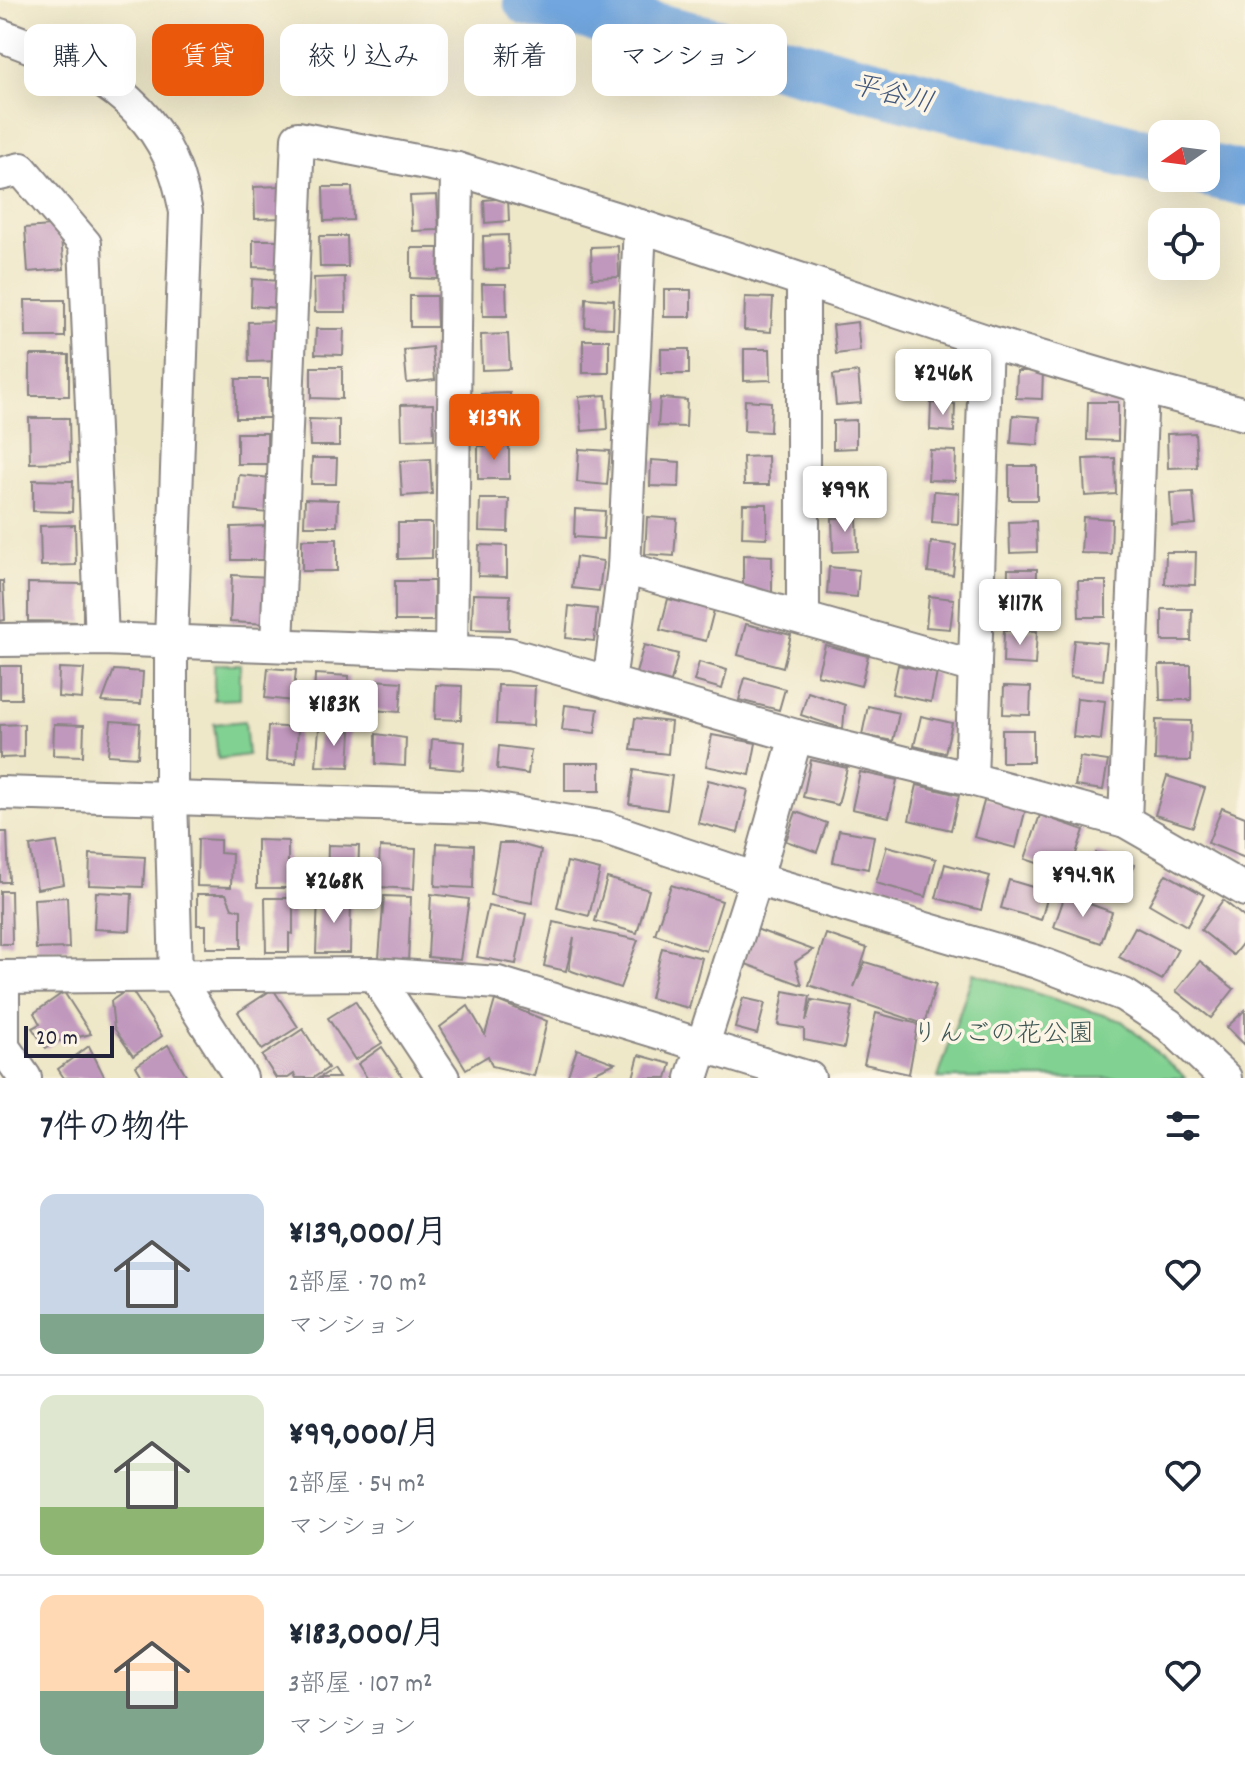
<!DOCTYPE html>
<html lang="ja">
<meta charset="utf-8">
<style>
:root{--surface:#fff;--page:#f2f2f3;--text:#1f2937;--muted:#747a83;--line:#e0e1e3;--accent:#ea580c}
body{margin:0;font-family:Dekko,"Klee One",sans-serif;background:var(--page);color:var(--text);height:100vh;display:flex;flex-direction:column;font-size:30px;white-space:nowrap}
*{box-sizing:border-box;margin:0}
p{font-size:26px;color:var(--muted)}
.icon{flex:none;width:44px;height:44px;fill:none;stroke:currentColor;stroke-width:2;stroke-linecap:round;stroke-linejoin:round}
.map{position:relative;height:1078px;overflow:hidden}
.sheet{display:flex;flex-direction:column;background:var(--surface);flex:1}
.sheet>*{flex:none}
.guide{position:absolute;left:24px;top:24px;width:800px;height:72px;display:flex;gap:16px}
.needle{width:52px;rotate:256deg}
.buttons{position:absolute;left:1148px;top:120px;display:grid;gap:16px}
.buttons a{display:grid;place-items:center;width:72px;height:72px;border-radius:16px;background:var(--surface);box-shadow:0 8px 32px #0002;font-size:40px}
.scale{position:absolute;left:24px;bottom:20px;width:90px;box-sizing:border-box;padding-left:8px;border:4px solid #22223b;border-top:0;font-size:22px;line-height:28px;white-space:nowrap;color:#22223b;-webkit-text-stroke:6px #fcf5e5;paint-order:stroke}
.price{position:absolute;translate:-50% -68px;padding:0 18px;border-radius:8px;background:#fff;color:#222;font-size:26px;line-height:52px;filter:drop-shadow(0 2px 4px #0008)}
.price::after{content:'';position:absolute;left:50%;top:48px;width:24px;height:18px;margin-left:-12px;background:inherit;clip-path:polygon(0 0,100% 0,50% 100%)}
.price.on{background:var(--accent);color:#fff}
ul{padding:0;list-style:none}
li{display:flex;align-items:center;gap:24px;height:200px;padding:0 40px}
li+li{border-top:2px solid var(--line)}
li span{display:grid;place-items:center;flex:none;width:224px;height:160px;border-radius:16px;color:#555}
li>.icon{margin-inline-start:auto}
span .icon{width:96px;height:96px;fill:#fffc;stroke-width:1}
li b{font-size:34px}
h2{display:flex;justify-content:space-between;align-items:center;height:96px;padding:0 40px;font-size:34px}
.chip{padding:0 28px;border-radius:16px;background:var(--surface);box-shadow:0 8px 32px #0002;font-size:28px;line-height:72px}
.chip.on{background:var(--accent);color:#fff}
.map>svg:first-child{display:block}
.green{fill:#81d292;stroke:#527a66;stroke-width:2}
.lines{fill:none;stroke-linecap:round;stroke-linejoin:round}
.river{stroke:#71a6de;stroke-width:54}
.building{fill:#c097bd}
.minor-casing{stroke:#888482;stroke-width:36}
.minor{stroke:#fff;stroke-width:32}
.labels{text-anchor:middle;stroke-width:7;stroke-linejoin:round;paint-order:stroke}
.park-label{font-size:26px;fill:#3e5755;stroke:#fcf5e5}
.water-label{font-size:28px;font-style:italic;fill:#42577c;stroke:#fcf5e5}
</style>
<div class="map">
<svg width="1245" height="1078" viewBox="0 0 1245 1078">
<rect width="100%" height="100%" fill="#fcf5e5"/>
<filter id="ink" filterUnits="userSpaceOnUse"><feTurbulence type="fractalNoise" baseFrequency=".0125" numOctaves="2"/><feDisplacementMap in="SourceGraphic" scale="16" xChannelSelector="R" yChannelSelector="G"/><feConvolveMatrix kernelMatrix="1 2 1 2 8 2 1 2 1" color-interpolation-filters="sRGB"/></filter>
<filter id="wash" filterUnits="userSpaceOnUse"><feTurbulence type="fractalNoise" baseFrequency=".006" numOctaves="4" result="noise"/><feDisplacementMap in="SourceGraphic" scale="32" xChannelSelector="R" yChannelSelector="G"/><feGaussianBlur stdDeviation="1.8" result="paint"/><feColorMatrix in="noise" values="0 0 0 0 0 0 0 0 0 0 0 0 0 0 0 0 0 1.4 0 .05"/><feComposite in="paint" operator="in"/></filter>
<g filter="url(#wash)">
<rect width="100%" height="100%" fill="#eee7c8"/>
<g class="green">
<polygon points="214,664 240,664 240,699 214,700"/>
<polygon points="245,721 248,755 218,759 214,724"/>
<polygon points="973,973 1122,1021 1186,1078 938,1078"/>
</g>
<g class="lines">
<g class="river">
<polyline points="530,0 642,26 1162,160"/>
<polyline points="1206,170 1245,179"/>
</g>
</g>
<g id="blocks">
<g class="building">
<polygon points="281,186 282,218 255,219 254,187"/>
<polygon points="323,187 352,187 353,220 324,221"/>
<polygon points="437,195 439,230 412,231 410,196"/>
<polygon points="508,198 509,221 485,223 484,200"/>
<polygon points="51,226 61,240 64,269 28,272 25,228"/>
<polygon points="508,235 509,269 484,270 483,236"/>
<polygon points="319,236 347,236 348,267 320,267"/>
<polygon points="253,240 279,240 278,268 253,267"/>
<polygon points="618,246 619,277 592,278 591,247"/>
<polygon points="411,248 439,248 438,279 411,278"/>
<polygon points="345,277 346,312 315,312 314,278"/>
<polygon points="252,279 280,281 279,308 251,306"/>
<polygon points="482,284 506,284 507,316 483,316"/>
<rect x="664" y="290" width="27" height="27"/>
<polygon points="410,296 436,296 437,327 410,327"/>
<polygon points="745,297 773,298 771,332 744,330"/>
<polygon points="586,298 614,300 613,328 585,327"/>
<polygon points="25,300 65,300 65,337 26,337"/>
<polygon points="277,321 278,361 249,362 248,322"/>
<polygon points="857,322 860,351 836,354 833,325"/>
<polygon points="316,329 344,329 343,355 315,354"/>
<polygon points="508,334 510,369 482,370 481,335"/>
<rect x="583" y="340" width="26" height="33"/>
<polygon points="432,347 435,380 407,383 404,350"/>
<rect x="661" y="349" width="28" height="25"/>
<polygon points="744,349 770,349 771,380 744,381"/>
<rect x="30" y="355" width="39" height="41"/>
<polygon points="934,356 958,358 956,386 932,384"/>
<polygon points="311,367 342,367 342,399 311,398"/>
<polygon points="1017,371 1043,371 1042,399 1016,398"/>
<polygon points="858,372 861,403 836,405 833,375"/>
<polygon points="236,379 268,379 269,418 236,418"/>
<polygon points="510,393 511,428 482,428 481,394"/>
<polygon points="606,395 608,429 582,431 579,397"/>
<polygon points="660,398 687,400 686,427 658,426"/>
<polygon points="745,400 771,402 770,432 744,431"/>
<polygon points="1088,402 1118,402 1118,441 1087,440"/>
<polygon points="931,403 955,404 954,432 930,430"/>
<polygon points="433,404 434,439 402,440 401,405"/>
<polygon points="1013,415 1040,417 1038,445 1011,443"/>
<polygon points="29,418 69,418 70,462 30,463"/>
<polygon points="309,419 339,420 339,446 310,446"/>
<polygon points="856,420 856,448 833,449 833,421"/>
<rect x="237" y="433" width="30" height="31"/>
<polygon points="1195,433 1197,467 1168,468 1167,434"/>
<rect x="478" y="446" width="31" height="33"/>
<polygon points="579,449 610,451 607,485 577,482"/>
<polygon points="930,450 956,451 955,481 928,480"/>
<polygon points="768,456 769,485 744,485 743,457"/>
<polygon points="312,458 337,458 336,484 311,484"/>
<polygon points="1115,458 1116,494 1085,496 1083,459"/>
<polygon points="430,459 432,494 402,496 400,461"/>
<polygon points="651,460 680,462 679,487 650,486"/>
<rect x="1009" y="466" width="28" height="34"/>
<polygon points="830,468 852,468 853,496 831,496"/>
<polygon points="239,475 271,478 268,513 236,510"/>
<polygon points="33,480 73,481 72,512 33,511"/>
<polygon points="934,491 959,493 958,524 932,522"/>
<polygon points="1193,492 1196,524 1172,526 1170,493"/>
<polygon points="305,499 338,500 337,526 304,526"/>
<polygon points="480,499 509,499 508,532 479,531"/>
<polygon points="743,504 767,504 767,538 742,537"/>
<polygon points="575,509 605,511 603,539 574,537"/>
<polygon points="647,517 677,519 674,556 645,554"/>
<polygon points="857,517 858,551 833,552 832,518"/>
<polygon points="1083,517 1112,519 1111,554 1081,553"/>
<polygon points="1036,521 1037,552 1010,553 1009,522"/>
<polygon points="398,523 432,523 432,558 398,559"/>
<polygon points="75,525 76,565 41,566 40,526"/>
<polygon points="267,526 268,560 232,560 231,527"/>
<rect x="302" y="539" width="35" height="32"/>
<polygon points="931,542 956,545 953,575 928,572"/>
<polygon points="479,545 507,546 507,577 478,576"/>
<polygon points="1166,552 1196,552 1195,585 1165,584"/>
<polygon points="743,555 772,556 772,593 743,593"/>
<polygon points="576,557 603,561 599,591 572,588"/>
<polygon points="829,567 859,570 857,597 827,594"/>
<polygon points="1008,569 1037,569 1036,608 1007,608"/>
<polygon points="232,575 271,577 269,624 230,622"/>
<polygon points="0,581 3,581 5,620 0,621"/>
<rect x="395" y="581" width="39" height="40"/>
<polygon points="1078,581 1106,581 1106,617 1079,617"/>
<polygon points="28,583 83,584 83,622 28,621"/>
<polygon points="473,594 510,595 509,630 472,629"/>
<polygon points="929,596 954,599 950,629 926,627"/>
<polygon points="668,599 714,610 706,641 660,630"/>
<polygon points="569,606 597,609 594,641 566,638"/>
<polygon points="1162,609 1192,609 1191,641 1162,641"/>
<polygon points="746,624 791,635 783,667 738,655"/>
<polygon points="1004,630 1037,631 1035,665 1003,663"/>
<polygon points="1074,640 1107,643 1103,680 1070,677"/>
<polygon points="644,645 678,654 671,682 636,673"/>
<polygon points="825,645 868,656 861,686 817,675"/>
<polygon points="699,662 727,670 722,689 694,681"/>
<polygon points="898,665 937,673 931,702 892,694"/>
<polygon points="1159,665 1191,665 1191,700 1160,700"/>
<rect x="0" y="666" width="21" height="33"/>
<polygon points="59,668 84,669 82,699 58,697"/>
<polygon points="268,668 296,670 293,701 265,698"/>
<polygon points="114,670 143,672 141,704 102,702"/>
<polygon points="315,674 349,676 347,705 314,703"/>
<polygon points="745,678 785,689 779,710 739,700"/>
<polygon points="374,680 402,682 400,712 372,710"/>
<polygon points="436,685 462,686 461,720 435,719"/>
<polygon points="498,685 535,686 533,726 496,724"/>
<polygon points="1004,686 1031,687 1030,715 1003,714"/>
<polygon points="808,692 845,705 843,729 801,715"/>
<polygon points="1077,698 1105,701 1101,740 1073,737"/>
<polygon points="565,705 598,709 595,733 562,730"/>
<polygon points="868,706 899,713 893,741 862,735"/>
<polygon points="921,716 952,723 945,753 914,746"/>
<polygon points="635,718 671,722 668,754 631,750"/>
<polygon points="1156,720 1191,721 1190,761 1155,760"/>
<polygon points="111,721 140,723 138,757 108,755"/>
<polygon points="24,724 24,757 0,758 0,725"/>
<polygon points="54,724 84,725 83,756 53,755"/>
<polygon points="268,726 298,728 296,763 266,762"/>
<polygon points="319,729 351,731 349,767 316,766"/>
<rect x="1002" y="730" width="31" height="32"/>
<polygon points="376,734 406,738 405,766 376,764"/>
<polygon points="712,735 756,743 750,775 706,766"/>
<polygon points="432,739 465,742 463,770 430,767"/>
<polygon points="499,746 531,750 528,774 497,769"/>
<polygon points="1080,757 1108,761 1103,790 1075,786"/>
<polygon points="811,760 847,768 838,805 803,797"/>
<rect x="565" y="763" width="35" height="28"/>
<polygon points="634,770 672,776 667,810 629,804"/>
<polygon points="860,772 897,780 889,817 852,809"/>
<polygon points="1167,776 1205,788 1193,827 1155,815"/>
<polygon points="708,780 748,790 738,833 698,823"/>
<polygon points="917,785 959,795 951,830 909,820"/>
<polygon points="985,798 1026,808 1016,848 974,837"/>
<polygon points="1222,808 1245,817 1245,858 1208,843"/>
<polygon points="796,812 827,823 817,852 786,841"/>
<polygon points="1040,815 1084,830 1069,874 1025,859"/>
<polygon points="839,830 874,836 868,869 833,862"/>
<polygon points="0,832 7,832 9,882 0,882"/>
<polygon points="198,839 220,840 220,853 232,854 231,887 197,886"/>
<polygon points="257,840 288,841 288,888 257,888"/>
<polygon points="57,842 64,884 37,889 30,846"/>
<polygon points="437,843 474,845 473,888 435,886"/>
<polygon points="499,843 516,843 541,850 532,903 490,895"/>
<polygon points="328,845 359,846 358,878 347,878 347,888 327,887"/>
<polygon points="887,846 936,859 926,897 876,883"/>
<polygon points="380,847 416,849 414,889 378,887"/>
<polygon points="1096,853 1134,865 1125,894 1087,881"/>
<polygon points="90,854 145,857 143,887 89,885"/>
<polygon points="567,862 600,870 589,916 557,908"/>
<polygon points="945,864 990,876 981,910 936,898"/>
<polygon points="1166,874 1204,895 1187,926 1149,904"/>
<polygon points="607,878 649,890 637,933 595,921"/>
<polygon points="1009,880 1049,892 1041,920 1001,908"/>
<polygon points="671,885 722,901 706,951 655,934"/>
<polygon points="0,891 11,891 12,944 0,944"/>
<polygon points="96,892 132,894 130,931 94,929"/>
<polygon points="197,894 226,894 232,908 241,910 241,948 206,948 206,925 197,925"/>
<polygon points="431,894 469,899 460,960 428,957"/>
<polygon points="1065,895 1112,912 1101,943 1054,927"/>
<polygon points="384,896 411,897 408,962 379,958"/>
<polygon points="67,897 69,948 36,949 34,899"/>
<polygon points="318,897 351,898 350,953 316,953"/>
<polygon points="265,898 293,898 293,934 289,933 289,952 266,952"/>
<polygon points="1223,900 1245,918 1245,940 1233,955 1201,930"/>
<polygon points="488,906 526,914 516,964 477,957"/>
<polygon points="553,922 638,940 620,988 569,970 574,937 566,971 544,966"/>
<polygon points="1135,927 1178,949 1162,980 1119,957"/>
<polygon points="756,929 813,950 795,962 802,985 743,963"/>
<polygon points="826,934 867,948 854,987 865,962 936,984 924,1024 809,985"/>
<polygon points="662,948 702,958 689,1008 650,998"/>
<polygon points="1200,961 1234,989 1211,1018 1176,991"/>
<polygon points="130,988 162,1036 133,1056 114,1028 111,1001"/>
<polygon points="273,989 298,1027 262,1050 238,1012"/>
<polygon points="784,991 810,996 806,1021 812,1000 852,1007 844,1048 804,1040 804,1029 778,1025"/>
<polygon points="64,992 91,1034 56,1042 46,1048 32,1028 40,1024 34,1013"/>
<polygon points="743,998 765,1003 757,1034 735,1028"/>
<polygon points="495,1000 547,1021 534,1076 492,1066 488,1056 466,1069 440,1027 468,1006 485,1035"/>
<polygon points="355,1001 382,1043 355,1060 328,1018"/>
<polygon points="1245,1010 1245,1045 1227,1027"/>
<polygon points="876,1013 918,1024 909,1074 864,1064"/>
<polygon points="303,1029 328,1068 313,1078 296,1078 294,1074 288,1078 276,1078 262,1056"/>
<polygon points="168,1045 188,1078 143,1078 136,1066"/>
<polygon points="89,1046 105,1078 64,1078 58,1069"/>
<polygon points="382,1047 403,1078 367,1078 358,1064"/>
<polygon points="577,1049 615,1063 583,1078 567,1078"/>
<polygon points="639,1055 671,1064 667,1078 633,1078"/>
<polygon points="333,1069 339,1078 319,1078"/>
</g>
</g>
</g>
<g filter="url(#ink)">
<use href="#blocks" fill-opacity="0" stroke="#888482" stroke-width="2"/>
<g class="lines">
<defs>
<g id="minor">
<path d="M0 35C75 63 145 89 175 170 180 183 183 198 186 212L171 641V796L176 976 241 1078"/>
<polyline points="0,174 21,169 85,244 102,639"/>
<polyline points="803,282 803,618"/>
<polyline points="624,568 975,667"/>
<polyline points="0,640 102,639 509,654 796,736 756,879 692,1078"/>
<polyline points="277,645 298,138 457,169 640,226 986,341 1142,387 1245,414"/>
<polyline points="451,652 457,169"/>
<polyline points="609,683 624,568 640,226"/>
<polyline points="796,736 971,779 1125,821 1245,890"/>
<polyline points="971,779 986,341"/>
<polyline points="0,793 479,807 606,828 756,879 1037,962 1124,995 1169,1025 1225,1078"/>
<polyline points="1125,821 1142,387"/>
<polyline points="374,974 443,1078"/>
<polyline points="0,977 374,974 498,983 809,1078"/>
<polyline points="3,977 3,1047 25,1078"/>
</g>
</defs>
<use href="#minor" class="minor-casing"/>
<use href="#minor" class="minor"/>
</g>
</g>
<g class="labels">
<g class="park-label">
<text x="1003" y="1041">りんごの花公園</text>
</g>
<g class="water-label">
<text transform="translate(893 92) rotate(14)" y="10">平谷川</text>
</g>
</g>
</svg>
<div class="buttons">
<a><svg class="needle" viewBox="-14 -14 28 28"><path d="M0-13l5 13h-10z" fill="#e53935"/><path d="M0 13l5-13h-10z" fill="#747a83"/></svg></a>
<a><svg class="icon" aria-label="locate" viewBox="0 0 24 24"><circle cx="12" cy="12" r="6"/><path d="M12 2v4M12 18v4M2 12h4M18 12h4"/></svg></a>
</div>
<div class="scale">20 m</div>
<b class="price" style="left:943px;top:417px">¥246K</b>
<b class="price on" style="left:494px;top:462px">¥139K</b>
<b class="price" style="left:845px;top:534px">¥99K</b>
<b class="price" style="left:1020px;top:647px">¥117K</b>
<b class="price" style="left:334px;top:748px">¥183K</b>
<b class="price" style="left:1083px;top:919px">¥94.9K</b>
<b class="price" style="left:334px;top:925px">¥268K</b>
<div class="guide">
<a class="chip">購入</a>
<a class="chip on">賃貸</a>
<a class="chip">絞り込み</a>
<a class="chip">新着</a>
<a class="chip">マンション</a>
</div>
</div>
<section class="sheet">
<h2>7件の物件<svg class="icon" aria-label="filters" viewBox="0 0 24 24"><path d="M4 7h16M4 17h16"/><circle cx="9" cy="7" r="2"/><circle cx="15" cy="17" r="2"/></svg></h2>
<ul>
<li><span style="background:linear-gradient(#c9d6e8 75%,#7fa58c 0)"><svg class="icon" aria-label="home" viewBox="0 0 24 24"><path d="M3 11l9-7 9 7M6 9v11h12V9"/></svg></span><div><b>¥139,000/月</b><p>2部屋 · 70 m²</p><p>マンション</p></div><svg class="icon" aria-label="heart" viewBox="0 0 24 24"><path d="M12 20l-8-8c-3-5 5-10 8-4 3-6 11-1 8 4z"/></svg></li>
<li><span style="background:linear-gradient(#dfe7d0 70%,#8fb573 0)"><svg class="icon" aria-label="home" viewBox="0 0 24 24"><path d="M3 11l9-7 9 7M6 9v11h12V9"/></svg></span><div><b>¥99,000/月</b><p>2部屋 · 54 m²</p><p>マンション</p></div><svg class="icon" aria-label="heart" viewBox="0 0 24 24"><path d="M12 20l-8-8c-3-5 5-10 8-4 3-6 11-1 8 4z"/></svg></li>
<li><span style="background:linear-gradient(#ffd9b3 60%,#7fa58c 0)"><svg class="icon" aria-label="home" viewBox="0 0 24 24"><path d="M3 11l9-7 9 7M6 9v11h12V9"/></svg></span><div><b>¥183,000/月</b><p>3部屋 · 107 m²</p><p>マンション</p></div><svg class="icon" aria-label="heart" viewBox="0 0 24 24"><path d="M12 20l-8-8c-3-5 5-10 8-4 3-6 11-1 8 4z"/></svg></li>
</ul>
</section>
